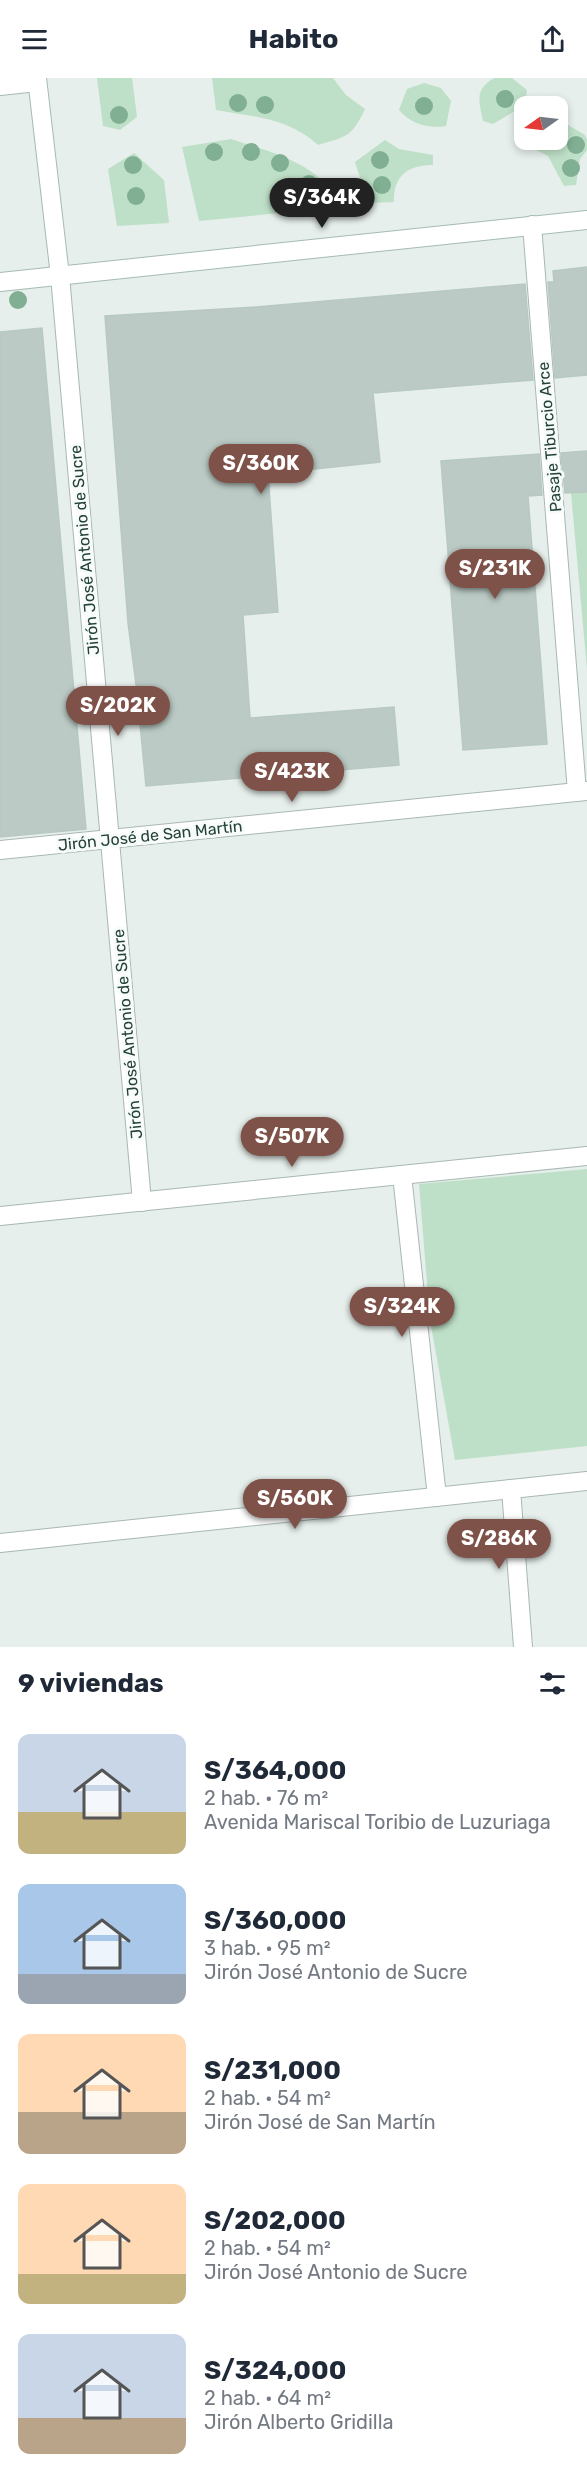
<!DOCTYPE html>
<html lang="es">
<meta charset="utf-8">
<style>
:root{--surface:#fff;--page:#f6f6f7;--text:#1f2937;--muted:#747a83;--accent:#7f5249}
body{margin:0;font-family:Rubik,sans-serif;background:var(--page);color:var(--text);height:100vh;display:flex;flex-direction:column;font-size:22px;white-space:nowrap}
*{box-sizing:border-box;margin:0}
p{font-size:20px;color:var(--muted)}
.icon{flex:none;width:33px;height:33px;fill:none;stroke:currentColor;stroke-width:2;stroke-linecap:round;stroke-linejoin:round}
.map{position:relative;height:1569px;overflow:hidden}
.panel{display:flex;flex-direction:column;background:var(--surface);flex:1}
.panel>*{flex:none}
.needle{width:39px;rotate:256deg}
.buttons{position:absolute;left:514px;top:18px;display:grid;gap:12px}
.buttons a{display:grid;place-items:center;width:54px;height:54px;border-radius:12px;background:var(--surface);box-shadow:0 3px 9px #0003;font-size:30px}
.price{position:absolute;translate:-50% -51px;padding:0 14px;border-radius:21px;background:var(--accent);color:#fff;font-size:20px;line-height:39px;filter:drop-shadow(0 2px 3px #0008)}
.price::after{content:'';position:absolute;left:50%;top:36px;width:18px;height:14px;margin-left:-9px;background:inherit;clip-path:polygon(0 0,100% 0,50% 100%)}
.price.active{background:#222;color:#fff}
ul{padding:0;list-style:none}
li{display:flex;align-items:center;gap:18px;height:150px;padding:0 18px}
li span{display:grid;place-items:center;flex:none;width:168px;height:120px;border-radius:12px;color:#555}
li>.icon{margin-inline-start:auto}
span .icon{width:72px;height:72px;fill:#fffc;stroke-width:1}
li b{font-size:26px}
h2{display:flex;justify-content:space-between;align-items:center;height:72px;padding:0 18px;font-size:26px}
header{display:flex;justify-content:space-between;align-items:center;height:78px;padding:0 18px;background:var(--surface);font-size:27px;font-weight:700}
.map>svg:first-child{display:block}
.green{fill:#bfe0c8}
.building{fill:#bbcac4;stroke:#b8c9c2;stroke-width:1.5}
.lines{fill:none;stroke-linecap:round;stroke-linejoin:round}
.lane-casing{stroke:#a8b8b2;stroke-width:20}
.street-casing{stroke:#a8b8b2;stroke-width:20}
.secondary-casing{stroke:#a4bbb3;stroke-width:20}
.lane{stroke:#fff;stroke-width:18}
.street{stroke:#fff;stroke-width:18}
.secondary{stroke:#fff;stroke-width:18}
.tree{fill:#80af93}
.labels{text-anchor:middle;stroke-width:6;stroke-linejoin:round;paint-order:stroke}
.street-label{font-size:16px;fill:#24423a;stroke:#f7fbf9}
</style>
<header><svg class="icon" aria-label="menu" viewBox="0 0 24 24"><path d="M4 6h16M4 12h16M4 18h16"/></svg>Habito<svg class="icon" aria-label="share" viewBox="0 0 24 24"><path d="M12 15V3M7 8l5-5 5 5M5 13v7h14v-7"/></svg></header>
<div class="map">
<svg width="587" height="1569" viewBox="0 0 587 1569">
<rect width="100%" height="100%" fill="#e6efeb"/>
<g class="green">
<polygon points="97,0 132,0 137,39 120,52 103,48"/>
<path d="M212 0H333L346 17 365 31C352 59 346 59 318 67 288 40 255 39 216 32Z"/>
<path d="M494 0H512L527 12 525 27 493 46 483 43C479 23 474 12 494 0Z"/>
<path d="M424 5 441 10 451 23 446 48C428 51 411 46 399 32L407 11Z"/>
<polygon points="558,41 585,57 587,62 587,72 580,81 576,107 564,108 548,78 524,66 531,62 558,62"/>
<path d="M231 61C273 75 321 85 341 129L199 143 182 69Z"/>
<path d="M385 62 399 71 433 77V87C409 87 393 97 394 124L368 125 355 84Z"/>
<polygon points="134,75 164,102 169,145 117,148 108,91"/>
<polygon points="587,414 587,591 571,415"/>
<polygon points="587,1091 587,1368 455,1382 430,1242 419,1106"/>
</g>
<g class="building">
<polygon points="587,189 587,297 555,300 548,204 554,204 553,193"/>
<polygon points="525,206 533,302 373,315 380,384 268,396 278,534 243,537 250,640 394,629 399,687 146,708 137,614 128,545 105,238 256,229"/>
<polygon points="42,250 86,751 0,759 0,254"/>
<polygon points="587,373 587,414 565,415 561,375"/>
<polygon points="539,376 542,417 528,418 547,666 463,672 441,383"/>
</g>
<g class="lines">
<defs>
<polyline id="lane" points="532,147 577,714"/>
<g id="street">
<polyline points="0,8 37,4"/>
<polyline points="60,198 142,1124"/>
<polyline points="0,772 587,713"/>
<polyline points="402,1097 437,1419"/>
<polyline points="0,1138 587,1078"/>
<polyline points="511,1411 523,1569"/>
<polyline points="0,1465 587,1403"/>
</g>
<g id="secondary">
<polyline points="37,0 60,198"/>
<polyline points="0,204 587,142"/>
</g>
</defs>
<use href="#lane" class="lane-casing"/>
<use href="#street" class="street-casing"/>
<use href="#secondary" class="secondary-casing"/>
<use href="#lane" class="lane"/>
<use href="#street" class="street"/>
<use href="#secondary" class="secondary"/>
</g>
<g class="tree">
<circle cx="505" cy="21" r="9"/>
<circle cx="238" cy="25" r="9"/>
<circle cx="265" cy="27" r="9"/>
<circle cx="424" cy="28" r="9"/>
<circle cx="119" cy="37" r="9"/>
<circle cx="576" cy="67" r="9"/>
<circle cx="214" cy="74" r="9"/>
<circle cx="251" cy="74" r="9"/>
<circle cx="380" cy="82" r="9"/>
<circle cx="280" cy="85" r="9"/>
<circle cx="133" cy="87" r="9"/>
<circle cx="571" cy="90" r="9"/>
<circle cx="309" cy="106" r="9"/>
<circle cx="382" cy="107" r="9"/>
<circle cx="136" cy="118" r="9"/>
<circle cx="18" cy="222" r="9"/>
</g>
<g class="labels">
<g class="street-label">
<text transform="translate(549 359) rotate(-95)" y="6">Pasaje Tiburcio Arce</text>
<text transform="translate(84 472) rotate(-95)" y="6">Jirón José Antonio de Sucre</text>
<text transform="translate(150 757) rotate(-6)" y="6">Jirón José de San Martín</text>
<text transform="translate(127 956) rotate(-95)" y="6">Jirón José Antonio de Sucre</text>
</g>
</g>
</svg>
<div class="buttons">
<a><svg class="needle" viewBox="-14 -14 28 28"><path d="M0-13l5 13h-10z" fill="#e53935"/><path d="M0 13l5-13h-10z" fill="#747a83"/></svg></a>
</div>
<b class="price active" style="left:322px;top:151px">S/364K</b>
<b class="price" style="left:261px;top:417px">S/360K</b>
<b class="price" style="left:495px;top:522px">S/231K</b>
<b class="price" style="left:118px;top:659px">S/202K</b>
<b class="price" style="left:292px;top:725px">S/423K</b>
<b class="price" style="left:292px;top:1090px">S/507K</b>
<b class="price" style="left:402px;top:1260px">S/324K</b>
<b class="price" style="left:295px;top:1452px">S/560K</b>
<b class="price" style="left:499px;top:1492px">S/286K</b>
</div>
<section class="panel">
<h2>9 viviendas<svg class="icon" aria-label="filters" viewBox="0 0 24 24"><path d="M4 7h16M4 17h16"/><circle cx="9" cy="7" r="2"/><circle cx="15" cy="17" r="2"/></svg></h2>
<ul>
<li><span style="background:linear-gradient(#c9d6e8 65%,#c2b280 0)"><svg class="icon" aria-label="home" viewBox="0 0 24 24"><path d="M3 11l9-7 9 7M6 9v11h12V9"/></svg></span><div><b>S/364,000</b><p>2 hab. · 76 m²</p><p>Avenida Mariscal Toribio de Luzuriaga</p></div></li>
<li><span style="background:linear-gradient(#a9c7e8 75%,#9aa5b1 0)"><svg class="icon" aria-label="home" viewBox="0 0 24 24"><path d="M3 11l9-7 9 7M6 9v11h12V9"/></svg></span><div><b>S/360,000</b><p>3 hab. · 95 m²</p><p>Jirón José Antonio de Sucre</p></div></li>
<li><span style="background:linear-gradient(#ffd9b3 65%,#b9a48a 0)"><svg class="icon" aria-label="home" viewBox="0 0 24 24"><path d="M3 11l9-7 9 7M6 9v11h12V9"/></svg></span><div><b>S/231,000</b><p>2 hab. · 54 m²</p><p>Jirón José de San Martín</p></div></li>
<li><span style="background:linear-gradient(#ffd9b3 75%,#c2b280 0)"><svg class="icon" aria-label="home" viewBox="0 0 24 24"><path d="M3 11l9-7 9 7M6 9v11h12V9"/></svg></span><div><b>S/202,000</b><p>2 hab. · 54 m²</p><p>Jirón José Antonio de Sucre</p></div></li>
<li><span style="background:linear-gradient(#c9d6e8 70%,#b9a48a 0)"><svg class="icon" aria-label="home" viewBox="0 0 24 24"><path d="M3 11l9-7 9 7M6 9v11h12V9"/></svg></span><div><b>S/324,000</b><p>2 hab. · 64 m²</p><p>Jirón Alberto Gridilla</p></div></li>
</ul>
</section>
